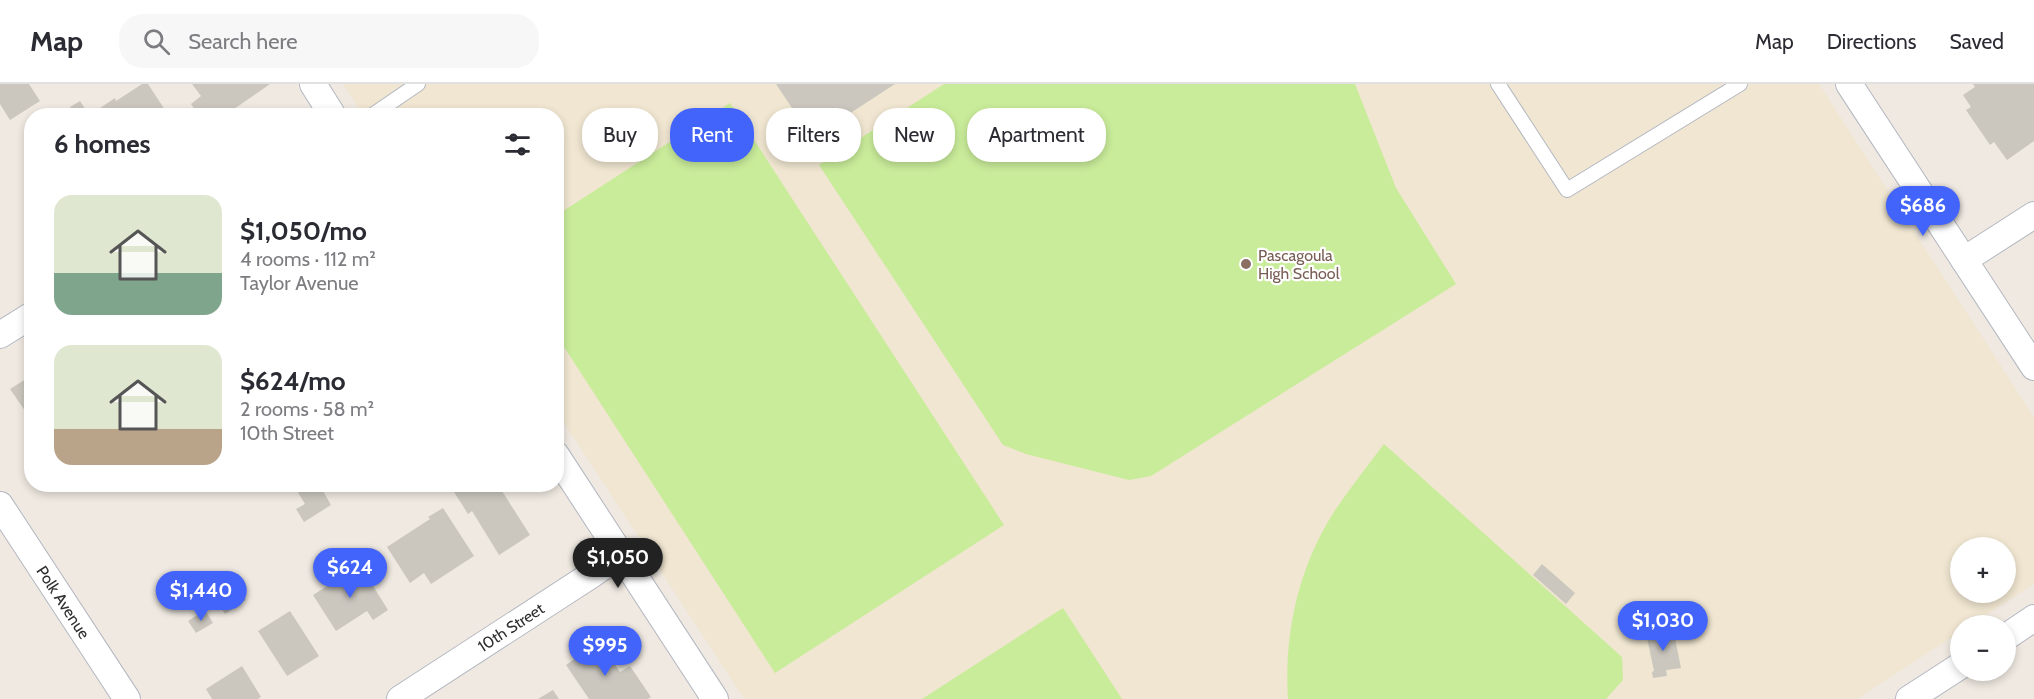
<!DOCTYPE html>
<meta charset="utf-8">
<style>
:root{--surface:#fff;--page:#f7f7f7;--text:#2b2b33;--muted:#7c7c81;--line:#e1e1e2;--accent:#4264fb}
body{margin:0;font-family:Cabin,sans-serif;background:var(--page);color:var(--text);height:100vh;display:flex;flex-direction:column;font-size:22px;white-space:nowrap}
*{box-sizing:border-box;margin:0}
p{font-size:20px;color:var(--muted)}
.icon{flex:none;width:33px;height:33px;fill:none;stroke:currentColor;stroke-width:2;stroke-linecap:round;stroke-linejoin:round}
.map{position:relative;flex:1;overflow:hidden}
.drawer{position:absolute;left:24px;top:24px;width:540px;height:384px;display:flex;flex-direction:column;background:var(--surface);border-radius:24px;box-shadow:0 3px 9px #0003}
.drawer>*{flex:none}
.hud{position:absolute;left:582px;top:24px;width:570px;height:54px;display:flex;gap:12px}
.tools{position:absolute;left:1950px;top:453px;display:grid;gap:12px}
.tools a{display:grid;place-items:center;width:66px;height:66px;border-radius:50%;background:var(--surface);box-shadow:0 3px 9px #0003;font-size:30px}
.price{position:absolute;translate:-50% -51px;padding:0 14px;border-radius:21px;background:var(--accent);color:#fff;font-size:20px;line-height:39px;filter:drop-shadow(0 2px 3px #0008)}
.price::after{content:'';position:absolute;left:50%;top:36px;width:18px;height:14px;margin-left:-9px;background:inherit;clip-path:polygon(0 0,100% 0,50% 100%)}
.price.active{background:#222;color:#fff}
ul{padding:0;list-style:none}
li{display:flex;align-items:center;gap:18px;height:150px;padding:0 30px}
li span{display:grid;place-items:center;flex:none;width:168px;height:120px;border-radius:18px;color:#555}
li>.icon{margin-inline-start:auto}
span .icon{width:72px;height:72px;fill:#fffc;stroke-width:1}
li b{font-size:26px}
h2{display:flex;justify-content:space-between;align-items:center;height:72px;padding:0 30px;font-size:26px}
.chip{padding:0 21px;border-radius:24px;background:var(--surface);box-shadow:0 3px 9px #0003;font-size:21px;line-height:54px}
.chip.active{background:var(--accent);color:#fff}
header{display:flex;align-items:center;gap:36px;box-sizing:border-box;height:84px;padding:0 30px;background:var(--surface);border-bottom:2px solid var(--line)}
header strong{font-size:28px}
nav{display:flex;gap:33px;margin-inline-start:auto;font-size:21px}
.search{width:420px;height:54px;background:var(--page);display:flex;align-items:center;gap:15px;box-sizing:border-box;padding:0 21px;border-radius:24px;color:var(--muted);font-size:22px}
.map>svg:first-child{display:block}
.education{fill:#f0e6d1;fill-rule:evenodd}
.pitch{fill:#c9ec9a}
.building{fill:#cbc7bf}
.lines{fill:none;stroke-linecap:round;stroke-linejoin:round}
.service-casing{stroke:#b4b7c1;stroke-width:16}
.minor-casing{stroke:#b4b7c1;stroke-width:28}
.service{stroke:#fff;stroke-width:14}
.minor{stroke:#fff;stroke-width:26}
.education-dot{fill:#8d6e63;stroke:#fff;stroke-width:2}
.labels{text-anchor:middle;stroke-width:4.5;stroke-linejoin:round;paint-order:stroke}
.education-label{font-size:16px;fill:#785e54;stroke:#fff;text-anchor:start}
.street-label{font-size:16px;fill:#2e2e2e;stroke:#fff}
</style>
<header>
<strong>Map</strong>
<div class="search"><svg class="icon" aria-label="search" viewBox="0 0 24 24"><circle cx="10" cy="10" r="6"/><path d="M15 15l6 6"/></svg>Search here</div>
<nav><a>Map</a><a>Directions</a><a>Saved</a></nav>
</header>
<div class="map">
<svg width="2034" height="615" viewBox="0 0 2034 615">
<rect width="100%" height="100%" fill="#efe9e1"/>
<path class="education" d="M343 0H1819L2034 333V500L1970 541 1960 542V548L1857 615H744L557 328 556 32 363 31ZM1960 464H2006V508H1960Z"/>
<g class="pitch">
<polygon points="944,0 1355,0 1396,104 1456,200 1151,392 1129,396 1026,370 1003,361 819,81"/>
<polygon points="730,19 1004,441 775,589 557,252 557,131"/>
<path d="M1384 360 1622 573 1623 596 1606 615H1288C1284 550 1298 486 1332 431 1348 406 1367 383 1384 360Z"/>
<polygon points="1063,524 1122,615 922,615"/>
</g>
<g class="building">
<polygon points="0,0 29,0 40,17 10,36 0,20"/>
<polygon points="142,0 148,0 169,32 101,32 97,26 115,14 116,17"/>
<polygon points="192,0 270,0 224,32 199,32 191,20 201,12"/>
<polygon points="776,0 895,0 812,54"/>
<polygon points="1973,0 2034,0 2034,57 2007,76 1994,58 1990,61 1966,26 1971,23 1963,11 1975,3"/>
<polygon points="80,17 90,32 76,32 70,23"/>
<polygon points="26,295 32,303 32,337 10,305"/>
<polygon points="293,400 319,400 331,421 304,438 296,425 305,420"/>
<polygon points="449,400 503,400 506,405 502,407 530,451 499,471 472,427 468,430"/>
<polygon points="443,424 474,472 431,500 424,489 410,499 387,463 430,435 428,433"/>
<polygon points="1542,480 1575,509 1566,520 1533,491"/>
<polygon points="360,481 388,526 373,536 367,527 336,547 313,511"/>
<polygon points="234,497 246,516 225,530 213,511"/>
<polygon points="205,526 213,539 196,549 188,537"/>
<polygon points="290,527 319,572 287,592 258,547"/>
<polygon points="1673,544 1681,584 1666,586 1667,592 1653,594 1652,588 1654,587 1646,549"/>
<polygon points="599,558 620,588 630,582 651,613 648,615 589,615 566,581"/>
<polygon points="242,582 261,613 258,615 212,615 206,605"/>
<polygon points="553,606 559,615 538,615"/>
</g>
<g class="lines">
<defs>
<g id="service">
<polyline points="1498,0 1567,106 1740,0"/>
<polyline points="371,32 418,0"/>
</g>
<g id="minor">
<polyline points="313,0 333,32"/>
<polyline points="1849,0 2034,283"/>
<polyline points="1964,176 2034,131"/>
<polyline points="0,251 32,231"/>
<polyline points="556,371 715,615"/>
<path id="s1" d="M0 421 127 615"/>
<polyline points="2006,553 2034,534"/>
<path id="s2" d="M400 615 591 491 621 470"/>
<polyline points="1909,615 1960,582"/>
</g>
</defs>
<use href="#service" class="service-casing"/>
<use href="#minor" class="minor-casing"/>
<use href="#service" class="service"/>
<use href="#minor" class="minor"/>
</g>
<circle class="education-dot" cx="1246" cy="180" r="6"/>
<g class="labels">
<g class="education-label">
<text x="1258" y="177">Pascagoula<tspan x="1258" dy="18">High School</tspan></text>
</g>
<g class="street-label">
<text dy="6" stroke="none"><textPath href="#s1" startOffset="116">Polk Avenue</textPath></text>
<text dy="6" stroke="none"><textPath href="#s2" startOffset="132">10th Street</textPath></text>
</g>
</g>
</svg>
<div class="tools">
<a>+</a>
<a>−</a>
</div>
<b class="price" style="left:1923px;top:153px">$686</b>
<b class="price active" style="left:618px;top:505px">$1,050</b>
<b class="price" style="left:350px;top:515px">$624</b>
<b class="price" style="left:201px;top:538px">$1,440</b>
<b class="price" style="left:1663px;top:568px">$1,030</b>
<b class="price" style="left:605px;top:593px">$995</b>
<div class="hud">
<a class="chip">Buy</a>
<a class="chip active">Rent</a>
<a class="chip">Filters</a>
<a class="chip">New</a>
<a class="chip">Apartment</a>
</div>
<section class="drawer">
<h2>6 homes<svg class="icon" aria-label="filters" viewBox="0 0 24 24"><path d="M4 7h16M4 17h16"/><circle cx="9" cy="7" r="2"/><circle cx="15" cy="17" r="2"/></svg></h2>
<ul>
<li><span style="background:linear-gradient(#dfe7d0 65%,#7fa58c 0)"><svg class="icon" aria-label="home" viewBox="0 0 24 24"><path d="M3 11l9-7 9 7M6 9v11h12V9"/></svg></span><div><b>$1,050/mo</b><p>4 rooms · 112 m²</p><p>Taylor Avenue</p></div></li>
<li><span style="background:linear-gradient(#dfe7d0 70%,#b9a48a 0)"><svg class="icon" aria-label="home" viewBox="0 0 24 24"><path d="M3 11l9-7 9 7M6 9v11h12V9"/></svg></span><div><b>$624/mo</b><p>2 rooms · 58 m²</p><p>10th Street</p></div></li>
</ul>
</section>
</div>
